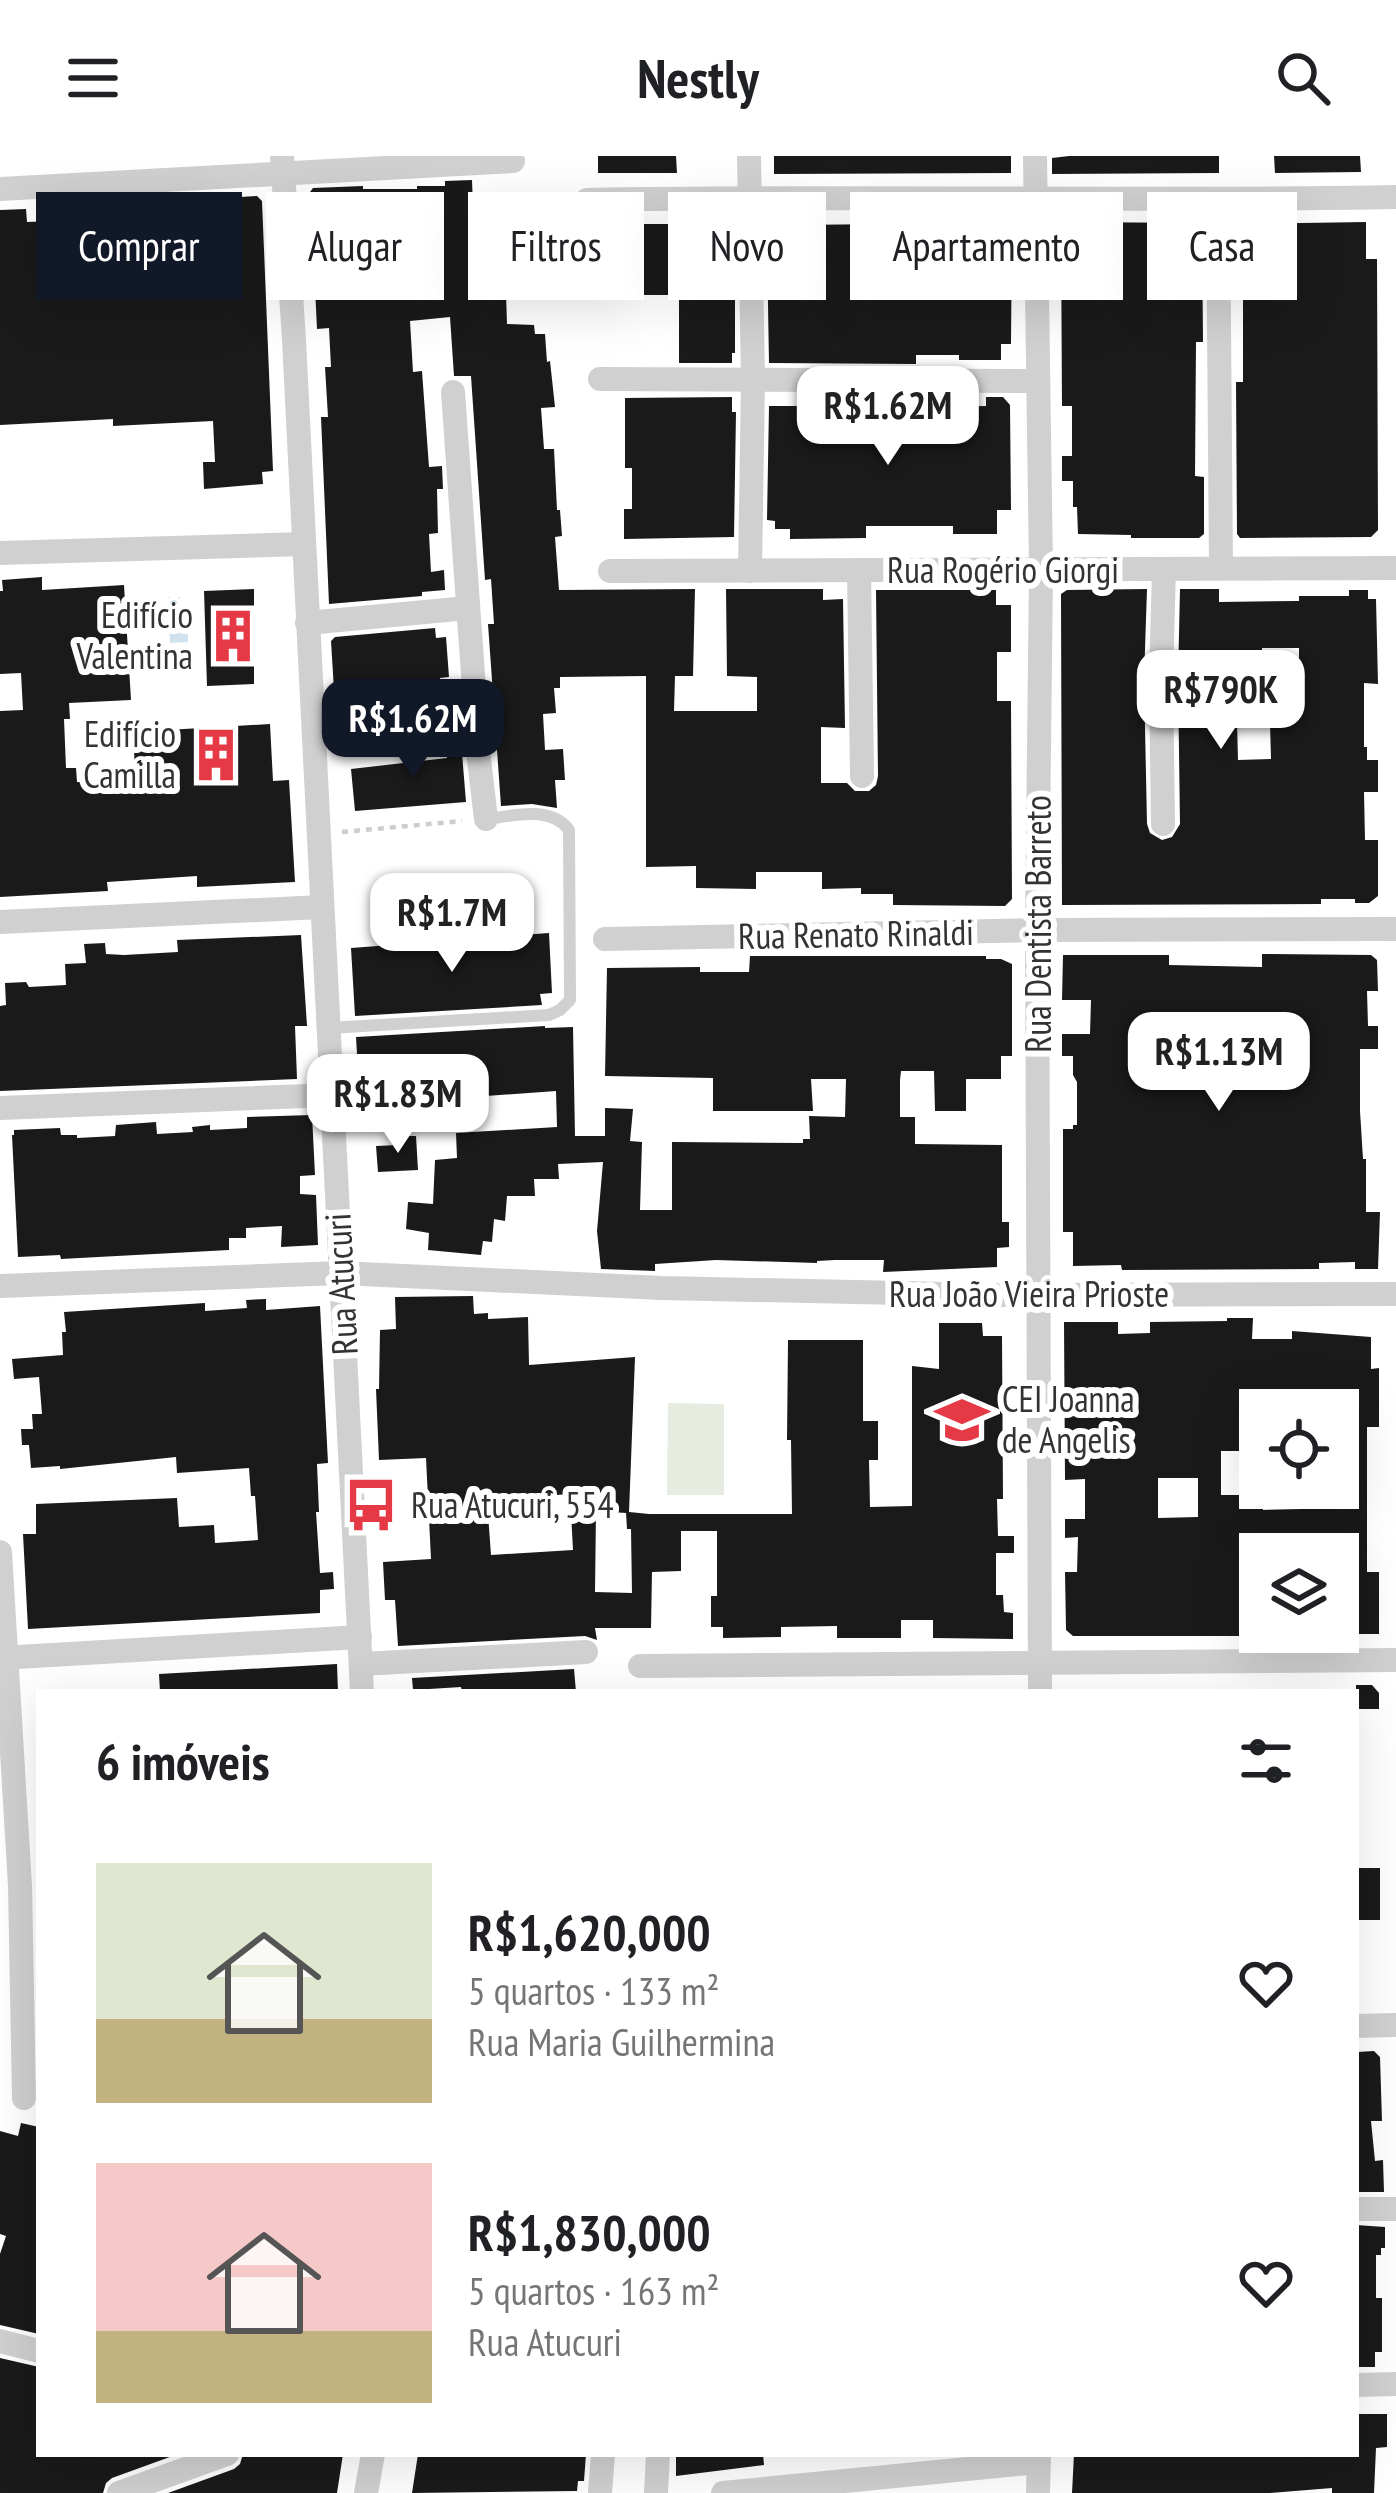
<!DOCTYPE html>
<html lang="pt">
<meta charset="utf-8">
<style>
:root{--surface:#fff;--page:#f2f2f2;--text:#202124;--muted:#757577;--accent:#111827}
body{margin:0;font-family:"PT Sans Narrow",sans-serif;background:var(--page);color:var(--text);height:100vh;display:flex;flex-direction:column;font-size:45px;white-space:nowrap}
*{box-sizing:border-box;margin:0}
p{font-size:39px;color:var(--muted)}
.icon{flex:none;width:66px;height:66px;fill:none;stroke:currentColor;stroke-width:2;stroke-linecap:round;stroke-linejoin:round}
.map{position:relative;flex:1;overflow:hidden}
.panel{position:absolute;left:36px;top:1533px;width:1323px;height:768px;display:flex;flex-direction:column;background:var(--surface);border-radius:0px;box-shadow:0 12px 48px #0002}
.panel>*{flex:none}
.top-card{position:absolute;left:36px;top:36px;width:1326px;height:108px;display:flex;gap:24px}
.tools{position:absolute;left:1239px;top:1233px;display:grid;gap:24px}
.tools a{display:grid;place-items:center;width:120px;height:120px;border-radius:0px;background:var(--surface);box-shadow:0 12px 48px #0002;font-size:60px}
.price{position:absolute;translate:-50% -102px;padding:0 27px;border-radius:24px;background:#fff;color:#222;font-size:39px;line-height:78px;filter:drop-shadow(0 3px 6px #0008)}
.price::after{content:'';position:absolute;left:50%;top:72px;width:36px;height:27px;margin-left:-18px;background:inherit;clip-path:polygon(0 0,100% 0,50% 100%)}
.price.on{background:var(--accent);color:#fff}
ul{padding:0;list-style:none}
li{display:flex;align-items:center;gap:36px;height:300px;padding:0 60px}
li span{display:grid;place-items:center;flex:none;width:336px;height:240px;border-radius:0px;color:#555}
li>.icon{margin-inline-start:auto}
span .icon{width:144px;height:144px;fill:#fffc;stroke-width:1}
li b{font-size:51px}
h2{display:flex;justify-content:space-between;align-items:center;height:144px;padding:0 60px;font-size:51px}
.pill{padding:0 42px;border-radius:0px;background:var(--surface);box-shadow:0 12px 48px #0002;font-size:42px;line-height:108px}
.pill.on{background:var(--accent);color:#fff}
header{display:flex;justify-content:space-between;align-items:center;height:156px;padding:0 60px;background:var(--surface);font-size:54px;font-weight:800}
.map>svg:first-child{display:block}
.green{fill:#e6ecdf}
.water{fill:#cfe2ee}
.building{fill:#1a1a1a;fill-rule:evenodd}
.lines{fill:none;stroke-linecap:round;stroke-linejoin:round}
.path{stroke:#cdcdcd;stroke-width:4.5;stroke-dasharray:6 6;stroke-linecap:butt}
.service{stroke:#d0d0d0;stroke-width:12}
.minor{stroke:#d0d0d0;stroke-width:24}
.labels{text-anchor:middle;stroke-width:12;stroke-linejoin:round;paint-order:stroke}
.street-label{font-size:36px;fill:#333;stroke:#fff}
.poi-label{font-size:36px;fill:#333;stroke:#fff;text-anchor:end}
</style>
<header><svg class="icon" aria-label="menu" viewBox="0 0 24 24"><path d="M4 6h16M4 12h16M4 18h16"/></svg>Nestly<svg class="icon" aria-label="search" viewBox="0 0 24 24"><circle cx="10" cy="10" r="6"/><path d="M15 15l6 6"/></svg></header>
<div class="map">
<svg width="1396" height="2337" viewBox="0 0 1396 2337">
<rect width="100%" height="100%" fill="#fff"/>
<polygon class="green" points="668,1247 724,1248 724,1339 667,1339"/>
<polygon class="water" points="168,441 180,441 181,471 188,471 188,486 170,487"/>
<g class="building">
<polygon points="598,0 676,0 677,17 598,17"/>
<polygon points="774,0 1011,0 1011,17 774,18"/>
<polygon points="1069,0 1219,0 1219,17 1052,18 1052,2"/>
<polygon points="1274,0 1360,0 1361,16 1275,17"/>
<polygon points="472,24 474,79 539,73 542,133 506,137 507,168 534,169 535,178 545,178 547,206 550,205 555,251 541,252 544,293 554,293 557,354 560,354 562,380 555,381 559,434 695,433 693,520 675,520 674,555 757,555 757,521 727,520 726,433 823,433 823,444 843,443 845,572 821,571 821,627 847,627 855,635 869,635 876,629 878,620 876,434 996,434 996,449 1011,449 1011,496 997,496 997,545 1011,545 1012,743 1005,750 893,749 893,738 861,738 861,732 822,733 822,716 756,716 756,733 696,732 696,710 646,711 646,520 560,521 560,532 554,532 556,557 543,558 545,594 563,593 565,624 555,624 557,652 532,648 501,650 488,468 494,468 491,423 485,424 471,220 454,220 450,161 410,165 413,216 422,215 429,311 442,310 443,333 437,333 438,377 429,378 431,416 444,414 445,434 422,436 422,440 329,448 321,261 328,261 325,211 331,211 329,172 317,173 313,91 320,91 320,59 312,59 310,36 313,32 363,30 363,33 417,33 417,30 445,30 445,25"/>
<polygon points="257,40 262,45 273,315 262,316 263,328 204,333 203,306 215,306 213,265 113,270 113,263 0,269 0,54 26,53 27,66 107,63 166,58 166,56 212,54 211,43"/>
<polygon points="1069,66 1202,67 1203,186 1196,186 1195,320 1204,321 1204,378 1199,382 1131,382 1131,379 1078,378 1077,351 1073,351 1073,325 1062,325 1062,300 1072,300 1072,250 1062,250 1061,74"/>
<polygon points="1366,66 1366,103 1377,103 1378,374 1371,381 1240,382 1237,378 1236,226 1243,226 1243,135 1235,135 1235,68"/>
<polygon points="958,67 1012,67 1011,188 1001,188 1001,204 959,204 959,199 916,199 916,208 769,207 767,90 775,90 775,78 790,78 791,69 891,68 891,78 958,77"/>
<polygon points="607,68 729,68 729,81 733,80 735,126 735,197 732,197 732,207 679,207 679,139 620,139 620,85 607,85"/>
<polygon points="732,241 732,256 736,256 734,381 624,383 624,353 632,353 632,312 625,312 625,242"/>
<polygon points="815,241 849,241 849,253 918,253 918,251 986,250 986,241 1003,241 1010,249 1011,354 997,354 997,378 953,378 953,370 866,370 866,382 790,383 790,373 775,373 775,365 767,364 769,250 815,250"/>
<polygon points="42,421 42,434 124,429 131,544 69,547 70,563 64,563 66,612 76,612 77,626 89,626 89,633 136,632 133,576 270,568 273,625 289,624 295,726 197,731 197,720 107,726 108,735 0,741 0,555 23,554 21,517 0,518 0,435 3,435 2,424"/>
<polygon points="254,433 254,528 207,530 204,435"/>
<path d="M1147 433 1144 523 1147 668 1150 677 1162 684 1172 681 1180 668 1178 523 1180 433H1219V446L1299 445V440H1349V434H1368V443H1376L1378 528 1364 527V591H1367V604H1378V636H1364L1365 684H1378V740L1369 747H1355V743H1321V748L1062 749 1061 438 1067 434ZM1262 492H1299V527H1262ZM1237 567H1270L1271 603 1238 604Z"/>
<polygon points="435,472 436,482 446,481 449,521 440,522 441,533 430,534 431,576 337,583 331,485 335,481"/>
<polygon points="460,573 466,646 355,655 351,613 447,602 444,575"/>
<polygon points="549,777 552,837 540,838 542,849 355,860 351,792"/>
<polygon points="301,779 307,870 295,870 297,923 0,935 0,850 6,849 5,827 26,826 29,831 66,829 65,808 86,807 84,788 105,787 106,798 124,799 178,796 177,784"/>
<polygon points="1262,798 1371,799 1377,804 1378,835 1367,835 1368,870 1378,870 1378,893 1360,893 1360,955 1363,1003 1366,1003 1366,1056 1380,1056 1378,1113 1355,1113 1355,1106 1319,1107 1319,1113 1122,1114 1121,1109 1073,1110 1073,1076 1063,1076 1063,973 1073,973 1073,969 1077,969 1077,926 1073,919 1073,900 1062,900 1062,878 1090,878 1091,844 1062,844 1063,799 1169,799 1169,809 1262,811"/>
<polygon points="750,800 986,800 986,803 1001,803 1012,808 1012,900 1001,900 1001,923 966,923 966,955 935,955 934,915 901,915 900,924 900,961 915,961 915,988 1002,989 1002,1066 1009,1066 1009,1091 997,1092 997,1111 883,1116 884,1104 835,1104 817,1105 817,1107 716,1104 655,1108 655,1115 601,1113 597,1075 603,1006 558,1008 559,1023 534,1023 535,1040 507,1040 505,1065 494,1063 492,1086 483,1085 481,1099 428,1094 429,1077 406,1073 408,1046 433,1048 435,1004 457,1002 456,977 557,971 556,935 360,949 356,881 545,870 545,872 573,871 575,980 605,980 605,952 633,953 630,985 642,986 640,1054 672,1054 672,986 803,987 803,983 810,983 809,960 845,961 846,923 811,923 813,955 713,955 713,922 605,920 607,812 700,811 700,816 749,816"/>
<polygon points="312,959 315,1019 300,1020 300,1038 316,1039 318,1089 281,1091 282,1070 246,1072 246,1082 229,1082 229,1094 61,1103 60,1099 18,1101 12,979 14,979 14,974 60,972 61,979 77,979 77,982 115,980 116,969 156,966 157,978 193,976 192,971 210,969 210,974 247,972 247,961"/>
<polygon points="397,980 416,980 418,1014 378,1016 376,990 398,989"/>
<path d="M473 1140 474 1158 488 1157V1163L528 1161 529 1209 635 1201 629 1356 649 1358H792L791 1284H787L788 1184H863V1265H878V1304H869L870 1351 912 1350V1210L939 1213V1167H982L983 1180H1002L1003 1343H997L998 1380H1014V1397H996V1439H1003L1004 1456 1013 1457V1483L933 1482V1464H901V1482H837V1470L781 1471V1481L723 1482V1471H711V1440H717V1375H681V1415L652 1416 651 1472H595L597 1484 585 1480 398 1490 395 1444H385L383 1406 431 1403 426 1302 379 1304 376 1233H379L380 1174 396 1173 395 1141ZM570 1338 573 1394 491 1399 487 1344ZM596 1355 626 1357 627 1373H631L632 1437 595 1436Z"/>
<polygon points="266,1143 266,1154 320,1150 328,1307 317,1308 319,1356 316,1356 320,1417 333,1416 334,1433 320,1434 320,1457 28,1473 23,1378 36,1378 36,1348 177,1342 179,1371 214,1369 215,1387 258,1384 255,1340 251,1340 249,1312 177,1317 176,1301 60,1313 60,1310 31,1312 29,1289 22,1289 21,1273 33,1273 32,1258 42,1258 39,1221 14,1223 12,1203 63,1199 62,1176 66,1176 64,1156 205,1147 205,1155 247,1152 246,1144"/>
<path d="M1227 1162H1253L1252 1183H1292V1175L1371 1181V1213L1379 1212V1271H1367V1416H1379V1478H1354V1469H1338V1398H1260V1480H1073L1066 1474 1065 1416H1077L1078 1381 1065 1382V1363H1085V1323L1065 1324 1064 1166H1118V1178L1150 1177V1166L1227 1165ZM1260 1254H1338V1332H1301V1353L1263 1354V1339H1221V1295H1239L1240 1257 1260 1258ZM1158 1322H1198V1361L1158 1362Z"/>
<polygon points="337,1508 338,1536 160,1536 159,1518"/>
<polygon points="574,1513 576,1536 462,1536 461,1531 413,1534 412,1522"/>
<polygon points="1356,1529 1372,1529 1379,1537 1379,1553 1356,1553"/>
<rect x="1356" y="1712" width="24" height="52"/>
<polygon points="1374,1895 1380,1901 1382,1965 1371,1965 1375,2005 1383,2004 1384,2036 1356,2036 1357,1896"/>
<polygon points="21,1967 39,1971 39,2178 0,2169 0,2098 6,2080 0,2078 0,1975 18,1980"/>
<polygon points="1356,2069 1385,2071 1385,2092 1381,2092 1381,2099 1376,2099 1376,2142 1382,2142 1382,2196 1375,2196 1375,2211 1356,2211"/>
<polygon points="0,2202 39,2211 39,2298 178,2298 112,2322 106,2327 103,2337 0,2337"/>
<polygon points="1356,2258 1387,2258 1387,2291 1376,2292 1374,2337 1332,2337 1332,2332 1270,2337 1072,2337 1074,2298 1356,2298"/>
<polygon points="243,2298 343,2298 337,2337 168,2337 234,2313 240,2308"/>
<polygon points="418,2298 586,2298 584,2325 578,2325 577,2335 412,2337"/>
<polygon points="676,2298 763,2298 764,2309 676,2320"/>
</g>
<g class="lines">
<polyline class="path" points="342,676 462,665"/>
<path class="service" d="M329 872 549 859 560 854 570 844 569 674C551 649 513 660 486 663"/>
<g class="minor">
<polyline points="282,0 294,184 362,1536"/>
<polyline points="749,0 753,225 750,415"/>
<polyline points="1035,0 1041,413 1037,774 1040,1536"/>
<polyline points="0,33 513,5"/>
<path d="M587 44C857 39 1126 46 1396 41"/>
<polyline points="1218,44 1221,412"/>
<polyline points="600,223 1038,225"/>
<polyline points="453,236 479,603 486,663"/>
<polyline points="0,397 304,388"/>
<polyline points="859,414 862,620"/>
<polyline points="610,415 1396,412"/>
<polyline points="307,467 468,452"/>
<polyline points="1163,668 1161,523 1164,413"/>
<polyline points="0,766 322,751"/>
<polyline points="605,783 1037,774 1396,773"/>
<polyline points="0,952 332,939"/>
<polyline points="0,1130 340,1117 662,1132 994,1139 1396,1138"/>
<polyline points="0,1396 20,1730 24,1942"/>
<polyline points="0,1502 360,1481"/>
<polyline points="361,1508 586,1496"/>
<polyline points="640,1510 1396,1504"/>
<polyline points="1356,1870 1396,1869"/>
<polyline points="1356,2053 1396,2053"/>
<polyline points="0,2185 39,2195"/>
<polyline points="1356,2229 1396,2228"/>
<polyline points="119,2337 227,2298"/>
<polyline points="366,2337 373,2298"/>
<polyline points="600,2337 603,2298"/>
<polyline points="656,2337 658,2298"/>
<polyline points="723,2337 1039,2306"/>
<polyline points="1038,2337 1039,2298"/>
</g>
</g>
<defs>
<symbol id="building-bare" viewBox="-9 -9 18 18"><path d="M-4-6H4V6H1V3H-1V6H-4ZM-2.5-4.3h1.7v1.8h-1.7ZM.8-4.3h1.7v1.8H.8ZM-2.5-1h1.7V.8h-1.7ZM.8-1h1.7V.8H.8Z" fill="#e63946" stroke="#fff" stroke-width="2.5" paint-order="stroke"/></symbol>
<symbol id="school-bare" viewBox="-9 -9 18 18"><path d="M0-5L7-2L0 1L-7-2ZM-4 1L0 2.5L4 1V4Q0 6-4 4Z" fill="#e63946" stroke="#fff" stroke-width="2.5" paint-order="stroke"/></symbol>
<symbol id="bus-bare" viewBox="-9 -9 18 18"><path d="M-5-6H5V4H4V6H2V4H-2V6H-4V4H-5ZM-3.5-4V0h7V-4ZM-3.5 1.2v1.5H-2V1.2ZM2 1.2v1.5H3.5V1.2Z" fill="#e63946" stroke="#fff" stroke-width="2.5" paint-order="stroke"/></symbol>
</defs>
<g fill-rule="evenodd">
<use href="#building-bare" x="195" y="442" width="76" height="76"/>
<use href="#building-bare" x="178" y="561" width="76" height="76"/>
<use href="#school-bare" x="924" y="1226" width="76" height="76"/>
<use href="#bus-bare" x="333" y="1311" width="76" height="76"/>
</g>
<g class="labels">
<g class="street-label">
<text x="1003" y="427">Rua Rogério Giorgi</text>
<text transform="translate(1038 768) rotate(-90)" y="13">Rua Dentista Barreto</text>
<text transform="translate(856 778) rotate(-1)" y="13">Rua Renato Rinaldi</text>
<text transform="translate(341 1128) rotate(-93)" y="13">Rua Atucuri</text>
<text x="1029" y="1151">Rua João Vieira Prioste</text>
</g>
<g class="poi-label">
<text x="193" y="472">Edifício<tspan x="193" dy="41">Valentina</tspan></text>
<text x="176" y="591">Edifício<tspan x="176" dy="41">Camilla</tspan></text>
<text x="1002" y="1256" text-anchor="start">CEI Joanna<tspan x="1002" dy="41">de Angelis</tspan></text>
<text x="411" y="1362" text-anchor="start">Rua Atucuri, 554</text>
</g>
</g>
</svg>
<div class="tools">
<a><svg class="icon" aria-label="locate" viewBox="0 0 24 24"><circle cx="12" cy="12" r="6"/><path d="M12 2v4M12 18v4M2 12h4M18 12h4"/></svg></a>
<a><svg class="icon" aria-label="layers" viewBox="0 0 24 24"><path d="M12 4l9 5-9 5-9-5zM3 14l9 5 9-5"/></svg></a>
</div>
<b class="price" style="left:888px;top:312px">R$1.62M</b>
<b class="price" style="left:1221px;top:596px">R$790K</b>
<b class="price on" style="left:413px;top:625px">R$1.62M</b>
<b class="price" style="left:452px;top:819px">R$1.7M</b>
<b class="price" style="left:1219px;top:958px">R$1.13M</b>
<b class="price" style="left:398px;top:1000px">R$1.83M</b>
<div class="top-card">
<a class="pill on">Comprar</a>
<a class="pill">Alugar</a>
<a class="pill">Filtros</a>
<a class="pill">Novo</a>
<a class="pill">Apartamento</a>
<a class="pill">Casa</a>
</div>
<section class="panel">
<h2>6 imóveis<svg class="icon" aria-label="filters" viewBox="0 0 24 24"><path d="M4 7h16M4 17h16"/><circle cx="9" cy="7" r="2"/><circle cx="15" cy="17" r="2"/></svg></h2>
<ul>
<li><span style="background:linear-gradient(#dfe7d0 65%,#c2b280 0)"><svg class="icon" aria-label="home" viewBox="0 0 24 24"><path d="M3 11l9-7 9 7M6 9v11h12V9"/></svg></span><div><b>R$1,620,000</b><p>5 quartos · 133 m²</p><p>Rua Maria Guilhermina</p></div><svg class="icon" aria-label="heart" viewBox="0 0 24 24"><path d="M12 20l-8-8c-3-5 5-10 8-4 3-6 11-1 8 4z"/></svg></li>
<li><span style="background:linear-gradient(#f6c9c9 70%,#c2b280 0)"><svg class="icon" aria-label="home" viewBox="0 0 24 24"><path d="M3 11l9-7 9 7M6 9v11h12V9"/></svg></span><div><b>R$1,830,000</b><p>5 quartos · 163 m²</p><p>Rua Atucuri</p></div><svg class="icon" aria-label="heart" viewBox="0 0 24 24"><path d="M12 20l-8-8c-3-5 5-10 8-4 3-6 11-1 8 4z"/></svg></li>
</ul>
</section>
</div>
